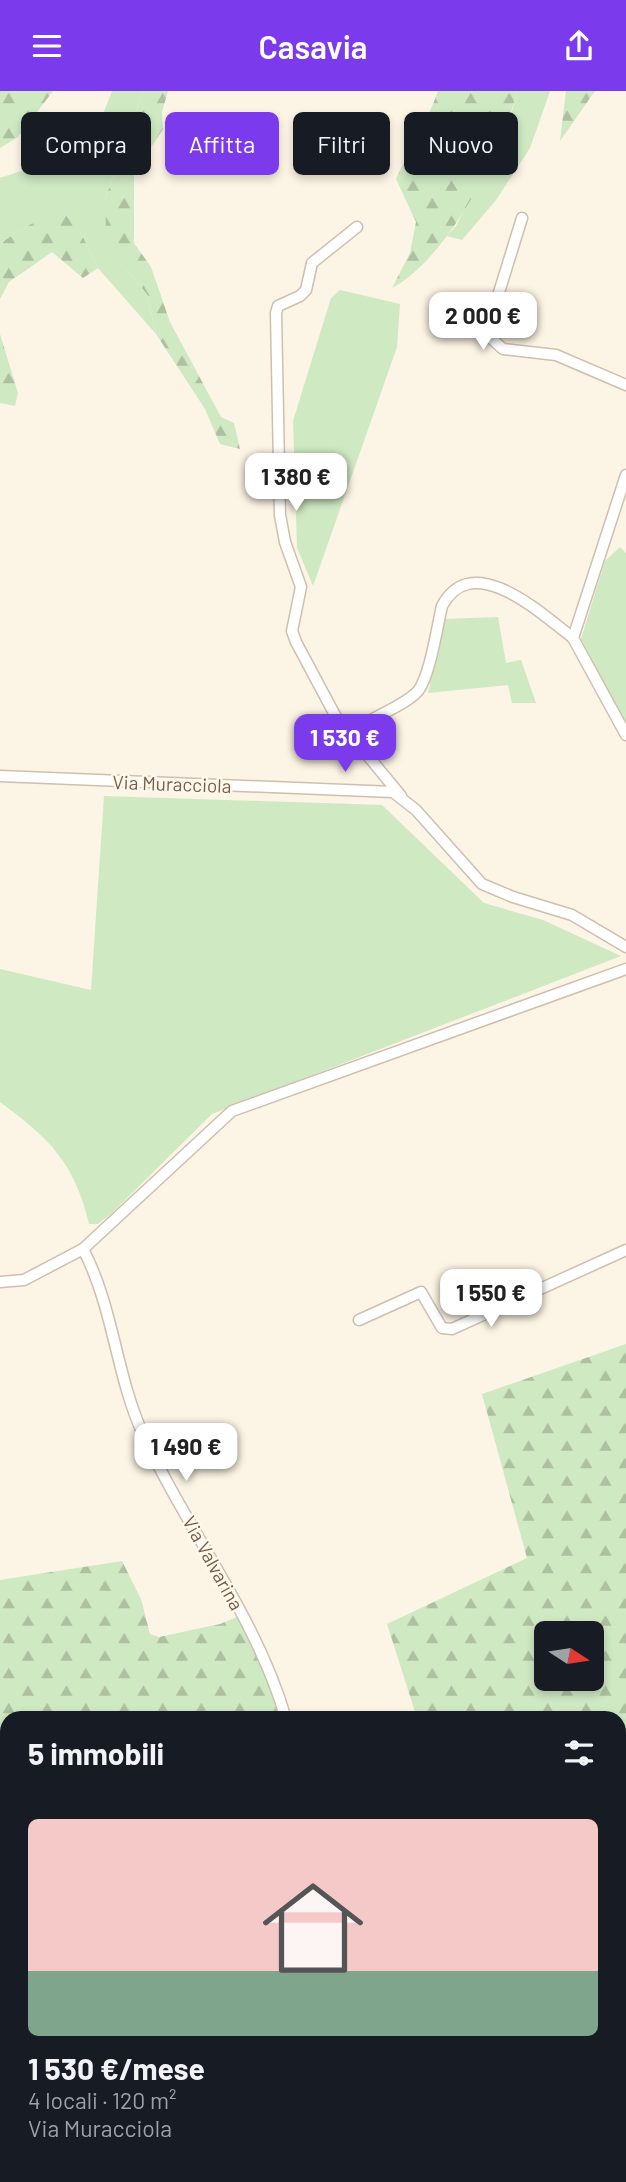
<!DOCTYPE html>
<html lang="it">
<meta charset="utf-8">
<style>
:root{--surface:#171b24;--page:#20242c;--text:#f1f3f6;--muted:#9ea1a6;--line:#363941;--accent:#7c3aed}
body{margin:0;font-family:Barlow,sans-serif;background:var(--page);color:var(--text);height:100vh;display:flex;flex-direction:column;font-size:26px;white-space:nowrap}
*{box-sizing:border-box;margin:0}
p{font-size:23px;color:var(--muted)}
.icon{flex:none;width:38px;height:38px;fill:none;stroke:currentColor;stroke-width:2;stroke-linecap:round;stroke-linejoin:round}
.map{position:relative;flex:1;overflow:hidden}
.details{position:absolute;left:0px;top:1620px;width:626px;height:471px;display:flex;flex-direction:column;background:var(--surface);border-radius:21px 21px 0 0;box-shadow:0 4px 10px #0003}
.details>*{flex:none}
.hud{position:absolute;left:21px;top:21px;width:584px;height:63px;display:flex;gap:14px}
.needle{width:46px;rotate:102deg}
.controls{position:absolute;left:534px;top:1530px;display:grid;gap:14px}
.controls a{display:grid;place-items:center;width:70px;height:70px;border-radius:10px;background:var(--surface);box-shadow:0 4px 10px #0003;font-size:35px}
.price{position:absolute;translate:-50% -60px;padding:0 16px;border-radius:14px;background:#fff;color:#222;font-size:23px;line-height:46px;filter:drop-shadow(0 2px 4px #0008)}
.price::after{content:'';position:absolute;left:50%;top:42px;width:21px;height:16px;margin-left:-10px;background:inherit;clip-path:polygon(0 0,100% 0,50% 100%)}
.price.on{background:var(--accent);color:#fff}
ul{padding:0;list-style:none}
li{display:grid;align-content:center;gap:14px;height:371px;padding:0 28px}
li+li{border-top:2px solid var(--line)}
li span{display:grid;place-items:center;height:217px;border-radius:10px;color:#555}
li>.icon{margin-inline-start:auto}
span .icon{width:126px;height:126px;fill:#fffc;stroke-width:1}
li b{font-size:30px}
h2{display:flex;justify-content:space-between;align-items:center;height:84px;padding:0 28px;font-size:30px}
.tag{padding:0 24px;border-radius:10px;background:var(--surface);box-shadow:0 4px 10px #0003;font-size:24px;line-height:63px}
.tag.on{background:var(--accent);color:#fff}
header{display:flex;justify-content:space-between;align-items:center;height:91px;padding:0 28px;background:var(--accent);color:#fff;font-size:32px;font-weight:600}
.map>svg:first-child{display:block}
.commercial{fill:#fce5d8}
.green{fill:#cfe9c3}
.forest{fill:url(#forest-firs);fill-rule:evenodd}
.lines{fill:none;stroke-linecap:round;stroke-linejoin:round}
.minor-casing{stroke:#cfbfae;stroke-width:13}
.minor{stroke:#fff;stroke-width:10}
.labels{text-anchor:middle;stroke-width:5;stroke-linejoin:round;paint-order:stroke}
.street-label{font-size:19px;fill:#745c4a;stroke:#fff8ea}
</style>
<header><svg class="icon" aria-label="menu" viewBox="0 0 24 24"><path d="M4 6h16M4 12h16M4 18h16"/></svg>Casavia<svg class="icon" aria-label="share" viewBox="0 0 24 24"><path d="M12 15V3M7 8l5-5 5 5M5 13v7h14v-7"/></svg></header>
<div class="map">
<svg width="626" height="2091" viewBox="0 0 626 2091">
<defs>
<pattern id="forest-firs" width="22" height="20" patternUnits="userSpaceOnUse" patternTransform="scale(1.75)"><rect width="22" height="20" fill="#cfe9c3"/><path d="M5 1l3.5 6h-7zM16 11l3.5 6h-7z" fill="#adc0a0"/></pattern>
</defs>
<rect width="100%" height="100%" fill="#fcf4e4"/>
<polygon class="commercial" points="299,2084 346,2084 352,2091 297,2091"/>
<g class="green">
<polygon points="112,0 143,0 105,109 119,171 147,203 156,243 98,177 80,140 21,138 0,153 0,87 27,78 100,31"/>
<polygon points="517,0 550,0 530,57 496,109 462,149 447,145 456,135 510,29"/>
<polygon points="340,199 400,213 397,256 313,495 297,457 293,330 331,207"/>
<polygon points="620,456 626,462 626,633 581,548 605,470"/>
<polygon points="498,526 506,572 521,569 536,612 512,612 508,594 428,602 444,528"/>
<path d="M104 705 382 714 484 812 543 829 621 865 212 1023 112 1122 98 1133H89C75 1072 49 1047 0 1011V878L91 899Z"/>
</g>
<g class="forest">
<polygon points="0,0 53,0 18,46 0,57"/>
<polygon points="143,0 168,0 162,21 163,38 134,83 134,152 151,176 170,231 221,326 234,332 240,358 220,353 205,318 156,243 147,203 119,171 106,137 105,109"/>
<path d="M438 0H517C503 60 448 167 392 197L410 162 416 131 396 88C409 58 427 32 438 0Z"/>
<polygon points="566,0 595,0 560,50"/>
<polygon points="61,119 80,140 98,177 83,187 52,161 9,191 0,208 0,153 21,138"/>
<polygon points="0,243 18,302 15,315 0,312"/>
<path d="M626 1253V1871L620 1875V1628L417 1627 387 1533 527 1467 482 1303ZM546 1542H592V1587H546Z"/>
<polygon points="122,1470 141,1508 150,1543 159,1546 220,1533 242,1524 286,1627 7,1628 7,1706 0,1692 0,1489"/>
<polygon points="0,1922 7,1929 7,2084 163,2084 170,2091 0,2091"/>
</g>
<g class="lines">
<defs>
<g id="minor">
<polyline points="522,127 488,237 492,248 503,258 556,264 626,294"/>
<polyline points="357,136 312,172 306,199 300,205 278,215 276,222 280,424 285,451 301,496 292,540 296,551 336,626 401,705"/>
<polyline points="626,384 573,547 626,644"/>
<path d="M356 649 355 642C361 629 403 617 418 600 430 585 437 536 442 515 472 458 541 522 573 547"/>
<polyline points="0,685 393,701 416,719 482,793 513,806 572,824 626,856"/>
<path d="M83 1158C113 1215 116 1283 142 1341 186 1438 256 1524 286 1628"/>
<polyline points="0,1191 24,1189 83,1158 232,1020 626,878"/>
<polyline points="359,1229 421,1201 442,1237 452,1238 626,1159"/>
<polyline points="5,1818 7,1821"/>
<polyline points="0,1894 7,1887"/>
<polyline points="0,1922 7,1929"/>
<polyline points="163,2084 170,2091"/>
<polyline points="291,2091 294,2084"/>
</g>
</defs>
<use href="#minor" class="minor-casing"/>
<use href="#minor" class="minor"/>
</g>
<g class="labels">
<g class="street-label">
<text transform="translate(172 693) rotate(2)" y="7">Via Muracciola</text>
<text transform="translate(213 1472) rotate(61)" y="7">Via Valvarina</text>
</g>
</g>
</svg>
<div class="controls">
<a><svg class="needle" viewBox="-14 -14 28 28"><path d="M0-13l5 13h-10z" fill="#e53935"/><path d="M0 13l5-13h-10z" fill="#9ea1a6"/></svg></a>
</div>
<b class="price" style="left:483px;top:261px">2 000 €</b>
<b class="price" style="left:296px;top:422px">1 380 €</b>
<b class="price on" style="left:345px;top:683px">1 530 €</b>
<b class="price" style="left:491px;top:1238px">1 550 €</b>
<b class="price" style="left:186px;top:1392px">1 490 €</b>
<div class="hud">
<a class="tag">Compra</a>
<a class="tag on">Affitta</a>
<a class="tag">Filtri</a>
<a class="tag">Nuovo</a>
</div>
<section class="details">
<h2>5 immobili<svg class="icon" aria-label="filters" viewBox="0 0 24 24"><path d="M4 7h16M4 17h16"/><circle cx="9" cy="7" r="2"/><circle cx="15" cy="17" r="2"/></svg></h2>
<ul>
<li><span style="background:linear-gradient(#f6c9c9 70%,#7fa58c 0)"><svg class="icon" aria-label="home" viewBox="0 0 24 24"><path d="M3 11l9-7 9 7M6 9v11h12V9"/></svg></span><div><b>1 530 €/mese</b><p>4 locali · 120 m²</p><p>Via Muracciola</p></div></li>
</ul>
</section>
</div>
